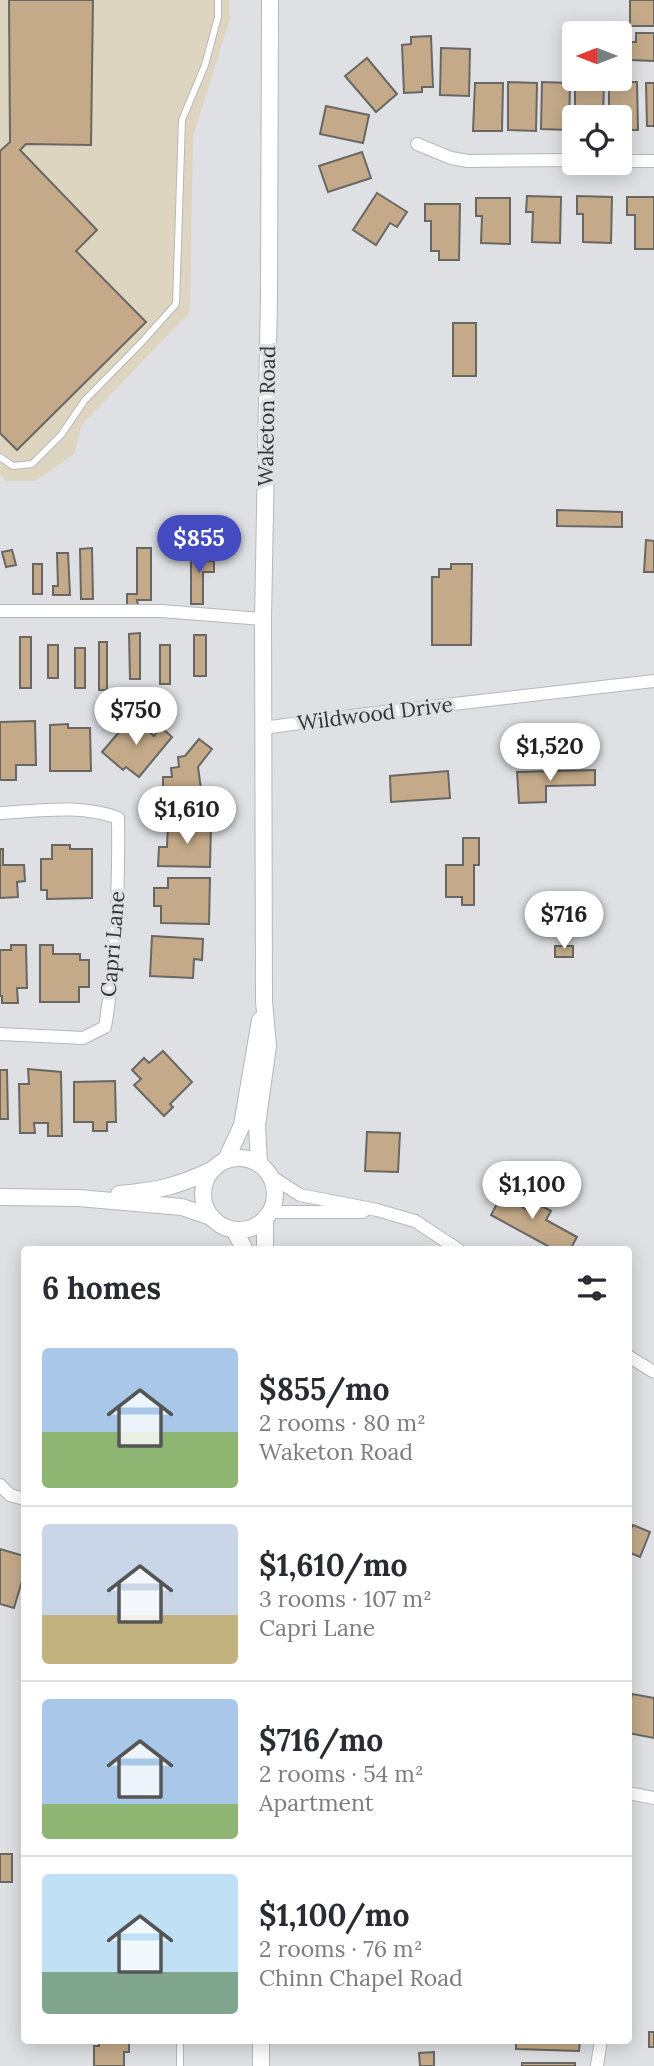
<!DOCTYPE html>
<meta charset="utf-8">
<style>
:root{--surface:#fff;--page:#f2f2f3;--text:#2b2b33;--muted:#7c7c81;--line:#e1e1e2;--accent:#444bc0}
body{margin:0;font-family:Lora,serif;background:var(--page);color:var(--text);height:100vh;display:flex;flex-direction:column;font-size:26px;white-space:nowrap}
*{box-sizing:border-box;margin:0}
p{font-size:23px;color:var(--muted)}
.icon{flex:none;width:38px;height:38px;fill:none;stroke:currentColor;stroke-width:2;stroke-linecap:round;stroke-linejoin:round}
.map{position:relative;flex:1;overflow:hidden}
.sheet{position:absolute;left:21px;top:1246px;width:611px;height:798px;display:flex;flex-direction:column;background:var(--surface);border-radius:7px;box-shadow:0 4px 18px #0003}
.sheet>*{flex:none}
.needle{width:46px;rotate:270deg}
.tools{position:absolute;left:562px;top:21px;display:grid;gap:14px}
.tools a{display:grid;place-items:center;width:70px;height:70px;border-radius:7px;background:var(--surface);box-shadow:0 4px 18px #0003;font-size:35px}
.price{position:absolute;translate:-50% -60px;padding:0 16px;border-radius:24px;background:#fff;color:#222;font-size:23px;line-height:46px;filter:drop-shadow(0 2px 4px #0008)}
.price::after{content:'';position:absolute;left:50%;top:42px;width:21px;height:16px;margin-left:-10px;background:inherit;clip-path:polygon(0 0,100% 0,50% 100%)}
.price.active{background:var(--accent);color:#fff}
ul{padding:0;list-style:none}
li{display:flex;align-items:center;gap:21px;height:175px;padding:0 21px}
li+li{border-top:2px solid var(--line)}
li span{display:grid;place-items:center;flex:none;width:196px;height:140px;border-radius:7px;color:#555}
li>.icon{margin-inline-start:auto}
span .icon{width:84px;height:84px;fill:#fffc;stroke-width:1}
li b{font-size:30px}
h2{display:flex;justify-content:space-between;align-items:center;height:84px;padding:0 21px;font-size:30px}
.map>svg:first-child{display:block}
.commercial{fill:#ded5c0}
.building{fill:#c4aa89;stroke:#696764;stroke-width:2}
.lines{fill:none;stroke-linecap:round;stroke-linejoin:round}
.service-casing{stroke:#b5b7bb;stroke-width:8}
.minor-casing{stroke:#b5b7bb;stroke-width:14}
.tertiary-casing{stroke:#b5b7bb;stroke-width:18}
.service{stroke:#fff;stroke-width:6}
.minor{stroke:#fff;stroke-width:12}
.tertiary{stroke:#fff;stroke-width:16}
.labels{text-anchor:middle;stroke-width:7;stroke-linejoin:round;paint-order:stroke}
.street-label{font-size:21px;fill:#323335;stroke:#dee0e3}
</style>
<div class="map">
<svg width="654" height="2066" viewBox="0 0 654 2066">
<rect width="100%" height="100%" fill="#dee0e3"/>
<polygon class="commercial" points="0,0 229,0 230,20 193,135 190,312 82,424 74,454 36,481 7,481 0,474"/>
<g class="building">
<polygon points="9,0 93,0 91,145 26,144 20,150 97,230 76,251 146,322 17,450 0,433 0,151 10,142"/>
<rect x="630" y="0" width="24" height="26"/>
<polygon points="636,33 654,33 654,61 631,60 631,42 636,42"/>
<polygon points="431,36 433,87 422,87 422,92 404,93 402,45 411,44 411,37"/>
<polygon points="441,48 470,49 469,96 440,95"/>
<polygon points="367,58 397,94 376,112 345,76"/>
<polygon points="508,82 537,83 536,131 508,130"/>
<polygon points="542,82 570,83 569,130 541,129"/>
<polygon points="575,82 604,82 603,117 575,117"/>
<polygon points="609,82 637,82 638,130 620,130 620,117 609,117"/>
<polygon points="475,83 503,83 502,131 473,131"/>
<polygon points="646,83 654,83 654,126 647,126"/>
<polygon points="326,106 369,115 363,143 320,134"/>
<polygon points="362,152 371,178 328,192 319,166"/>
<polygon points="377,193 407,212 397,227 390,223 376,245 353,230"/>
<polygon points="527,196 561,197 560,243 532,242 533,212 526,212"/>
<polygon points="577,196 612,197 611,243 583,242 583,214 577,214"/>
<polygon points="627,197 654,197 654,249 635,249 635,215 627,215"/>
<polygon points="476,198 510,198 510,244 481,243 482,216 476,216"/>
<polygon points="425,204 460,204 459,260 439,260 439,251 431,251 431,221 425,221"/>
<rect x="453" y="323" width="23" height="53"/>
<polygon points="557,510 622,512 622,527 557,526"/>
<polygon points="646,540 654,541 654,572 644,572"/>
<polygon points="92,548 93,599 81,599 80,549"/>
<polygon points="137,548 151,548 151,600 137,600 138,605 127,605 127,594 137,594"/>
<polygon points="12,550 16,565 6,567 2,552"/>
<polygon points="191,550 204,550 204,561 214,561 214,572 203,572 203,604 191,604"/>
<polygon points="57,553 68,553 70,595 53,595 53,586 58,586"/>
<rect x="33" y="564" width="9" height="30"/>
<polygon points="451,564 472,564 471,645 432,645 432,577 439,577 439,569 451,569"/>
<polygon points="140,633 140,679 130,679 129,634"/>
<rect x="194" y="635" width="12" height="41"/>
<rect x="20" y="637" width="11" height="51"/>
<rect x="99" y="642" width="8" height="48"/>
<rect x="48" y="645" width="10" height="33"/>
<rect x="160" y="645" width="10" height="39"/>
<rect x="75" y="648" width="10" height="40"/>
<polygon points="132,717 154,736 161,727 172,737 139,777 126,767 123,770 102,752"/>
<polygon points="35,721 36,765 16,765 16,780 0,780 0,722"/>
<polygon points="68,724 68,728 90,728 91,771 50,771 50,725"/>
<polygon points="199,739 212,749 198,767 202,796 209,796 210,810 167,813 166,799 159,793 163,787 163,777 172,777 171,768 179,767 178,757 185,756"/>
<polygon points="595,770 595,785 546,786 546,802 519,803 517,772"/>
<polygon points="448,771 450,798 391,802 390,776"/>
<polygon points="168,824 211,824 210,867 158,866 159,847 167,847"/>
<polygon points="463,838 479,838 479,865 474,865 474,905 462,905 462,897 446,897 446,865 463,865"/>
<polygon points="52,845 70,845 70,849 92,849 92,898 47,899 47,890 41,890 41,859 52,859"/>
<polygon points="0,849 3,849 3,865 24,865 25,881 17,882 18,897 0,898"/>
<polygon points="168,878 210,878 209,924 161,923 161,906 154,906 154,888 168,888"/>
<polygon points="152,936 203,939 202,960 194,959 193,978 150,976"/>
<polygon points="11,945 26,945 27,988 17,988 18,1003 2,1003 2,996 0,996 0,950 11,950"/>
<polygon points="40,945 53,945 53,954 80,954 80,960 89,960 89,987 79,987 79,1002 40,1002"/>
<rect x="555" y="946" width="18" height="11"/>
<polygon points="163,1051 192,1082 170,1104 173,1107 164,1116 134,1085 141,1079 132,1070 144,1058 149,1063"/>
<polygon points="28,1069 61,1072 62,1136 48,1136 48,1123 34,1123 35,1133 20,1133 19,1084 29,1084"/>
<polygon points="0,1070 7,1070 8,1119 0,1119"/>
<polygon points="115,1081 116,1122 107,1122 107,1131 93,1131 93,1122 74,1122 74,1082"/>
<polygon points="367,1132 400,1133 398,1172 365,1171"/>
<polygon points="506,1187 524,1197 519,1205 529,1211 534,1202 551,1211 546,1220 577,1237 570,1250 555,1250 491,1215"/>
<polygon points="633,1525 650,1532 640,1557 628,1552 628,1535"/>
<polygon points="0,1549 24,1556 24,1574 14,1608 0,1604"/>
<polygon points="632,1694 654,1698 654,1738 628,1733 628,1714"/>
<rect x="0" y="1854" width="12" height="28"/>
<rect x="649" y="2032" width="5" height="15"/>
<polygon points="99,2040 129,2040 129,2052 124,2052 124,2066 94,2066 94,2046 99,2046"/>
<polygon points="516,2040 580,2040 579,2051 516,2049"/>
<polygon points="434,2052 434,2066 420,2066 419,2053"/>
<rect x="522" y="2063" width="53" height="3"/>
</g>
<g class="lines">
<defs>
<g id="service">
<polyline points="0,457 13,466 32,464 61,435 85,400 141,343 176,304 182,120 205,65 218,17 218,0"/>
<polyline points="180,2040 180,2066"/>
</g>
<g id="minor">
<polyline points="417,144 451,158 468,161 574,160"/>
<polyline points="620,161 654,161"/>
<polyline points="0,611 161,611 263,619"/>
<polyline points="263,728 367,714 654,681"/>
<path d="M0 813C39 811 81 804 118 818 119 887 116 959 105 1027L83 1038 0 1034"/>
<polyline points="272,1177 300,1195 377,1210 415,1221 459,1250"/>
<polyline points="271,1212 363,1212"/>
<polyline points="628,1356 654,1372"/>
<polyline points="0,1485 10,1495 24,1499"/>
<polyline points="628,1793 654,1798"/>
<polyline points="597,2066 601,2040"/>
</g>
<g id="tertiary">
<circle cx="239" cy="1194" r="36"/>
<polyline points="226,1160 242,1125 260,1020"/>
<polyline points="259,1164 257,1125 268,1046 264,1001 263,619 269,295 270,0"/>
<path d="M119 1194C157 1191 178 1186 212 1170"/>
<polyline points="0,1197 78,1198 182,1207 211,1217"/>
<polyline points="265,1220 265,1250"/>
<polyline points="234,1230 245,1250"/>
<polyline points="261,2066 261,2040"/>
</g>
</defs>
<use href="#service" class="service-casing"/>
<use href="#minor" class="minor-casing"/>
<use href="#tertiary" class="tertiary-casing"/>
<use href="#service" class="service"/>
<use href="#minor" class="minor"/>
<use href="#tertiary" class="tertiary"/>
</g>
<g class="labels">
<g class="street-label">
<text transform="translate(267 416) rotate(-89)" y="7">Waketon Road</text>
<text transform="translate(375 714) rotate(-7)" y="7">Wildwood Drive</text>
<text transform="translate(113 944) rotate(-85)" y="7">Capri Lane</text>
</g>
</g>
</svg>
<div class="tools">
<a><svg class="needle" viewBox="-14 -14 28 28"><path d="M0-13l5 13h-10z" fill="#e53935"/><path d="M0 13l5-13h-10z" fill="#7c7c81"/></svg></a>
<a><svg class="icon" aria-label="locate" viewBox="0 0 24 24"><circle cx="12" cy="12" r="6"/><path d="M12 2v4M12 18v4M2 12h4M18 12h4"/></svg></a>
</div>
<b class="price active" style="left:199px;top:575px">$855</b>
<b class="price" style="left:136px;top:747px">$750</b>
<b class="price" style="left:550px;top:783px">$1,520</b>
<b class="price" style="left:187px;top:846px">$1,610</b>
<b class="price" style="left:564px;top:951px">$716</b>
<b class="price" style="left:532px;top:1221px">$1,100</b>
<section class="sheet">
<h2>6 homes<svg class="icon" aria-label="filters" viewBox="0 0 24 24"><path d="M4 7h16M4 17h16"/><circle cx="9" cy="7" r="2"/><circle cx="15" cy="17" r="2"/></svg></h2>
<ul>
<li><span style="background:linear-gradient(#a9c7e8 60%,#8fb573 0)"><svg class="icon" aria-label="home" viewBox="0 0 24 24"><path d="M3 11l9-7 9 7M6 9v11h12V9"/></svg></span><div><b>$855/mo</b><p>2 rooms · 80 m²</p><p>Waketon Road</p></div></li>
<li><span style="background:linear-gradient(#c9d6e8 65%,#c2b280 0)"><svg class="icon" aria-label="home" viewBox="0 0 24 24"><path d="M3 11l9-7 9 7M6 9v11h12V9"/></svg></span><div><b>$1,610/mo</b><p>3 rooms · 107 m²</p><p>Capri Lane</p></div></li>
<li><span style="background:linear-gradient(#a9c7e8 75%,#8fb573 0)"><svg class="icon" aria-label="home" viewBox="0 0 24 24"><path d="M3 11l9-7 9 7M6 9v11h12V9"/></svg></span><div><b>$716/mo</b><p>2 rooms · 54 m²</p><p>Apartment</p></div></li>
<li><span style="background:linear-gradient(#bfe0f5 70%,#7fa58c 0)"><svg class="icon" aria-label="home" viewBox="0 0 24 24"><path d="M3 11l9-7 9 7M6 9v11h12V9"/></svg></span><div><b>$1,100/mo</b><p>2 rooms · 76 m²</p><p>Chinn Chapel Road</p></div></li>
</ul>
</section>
</div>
